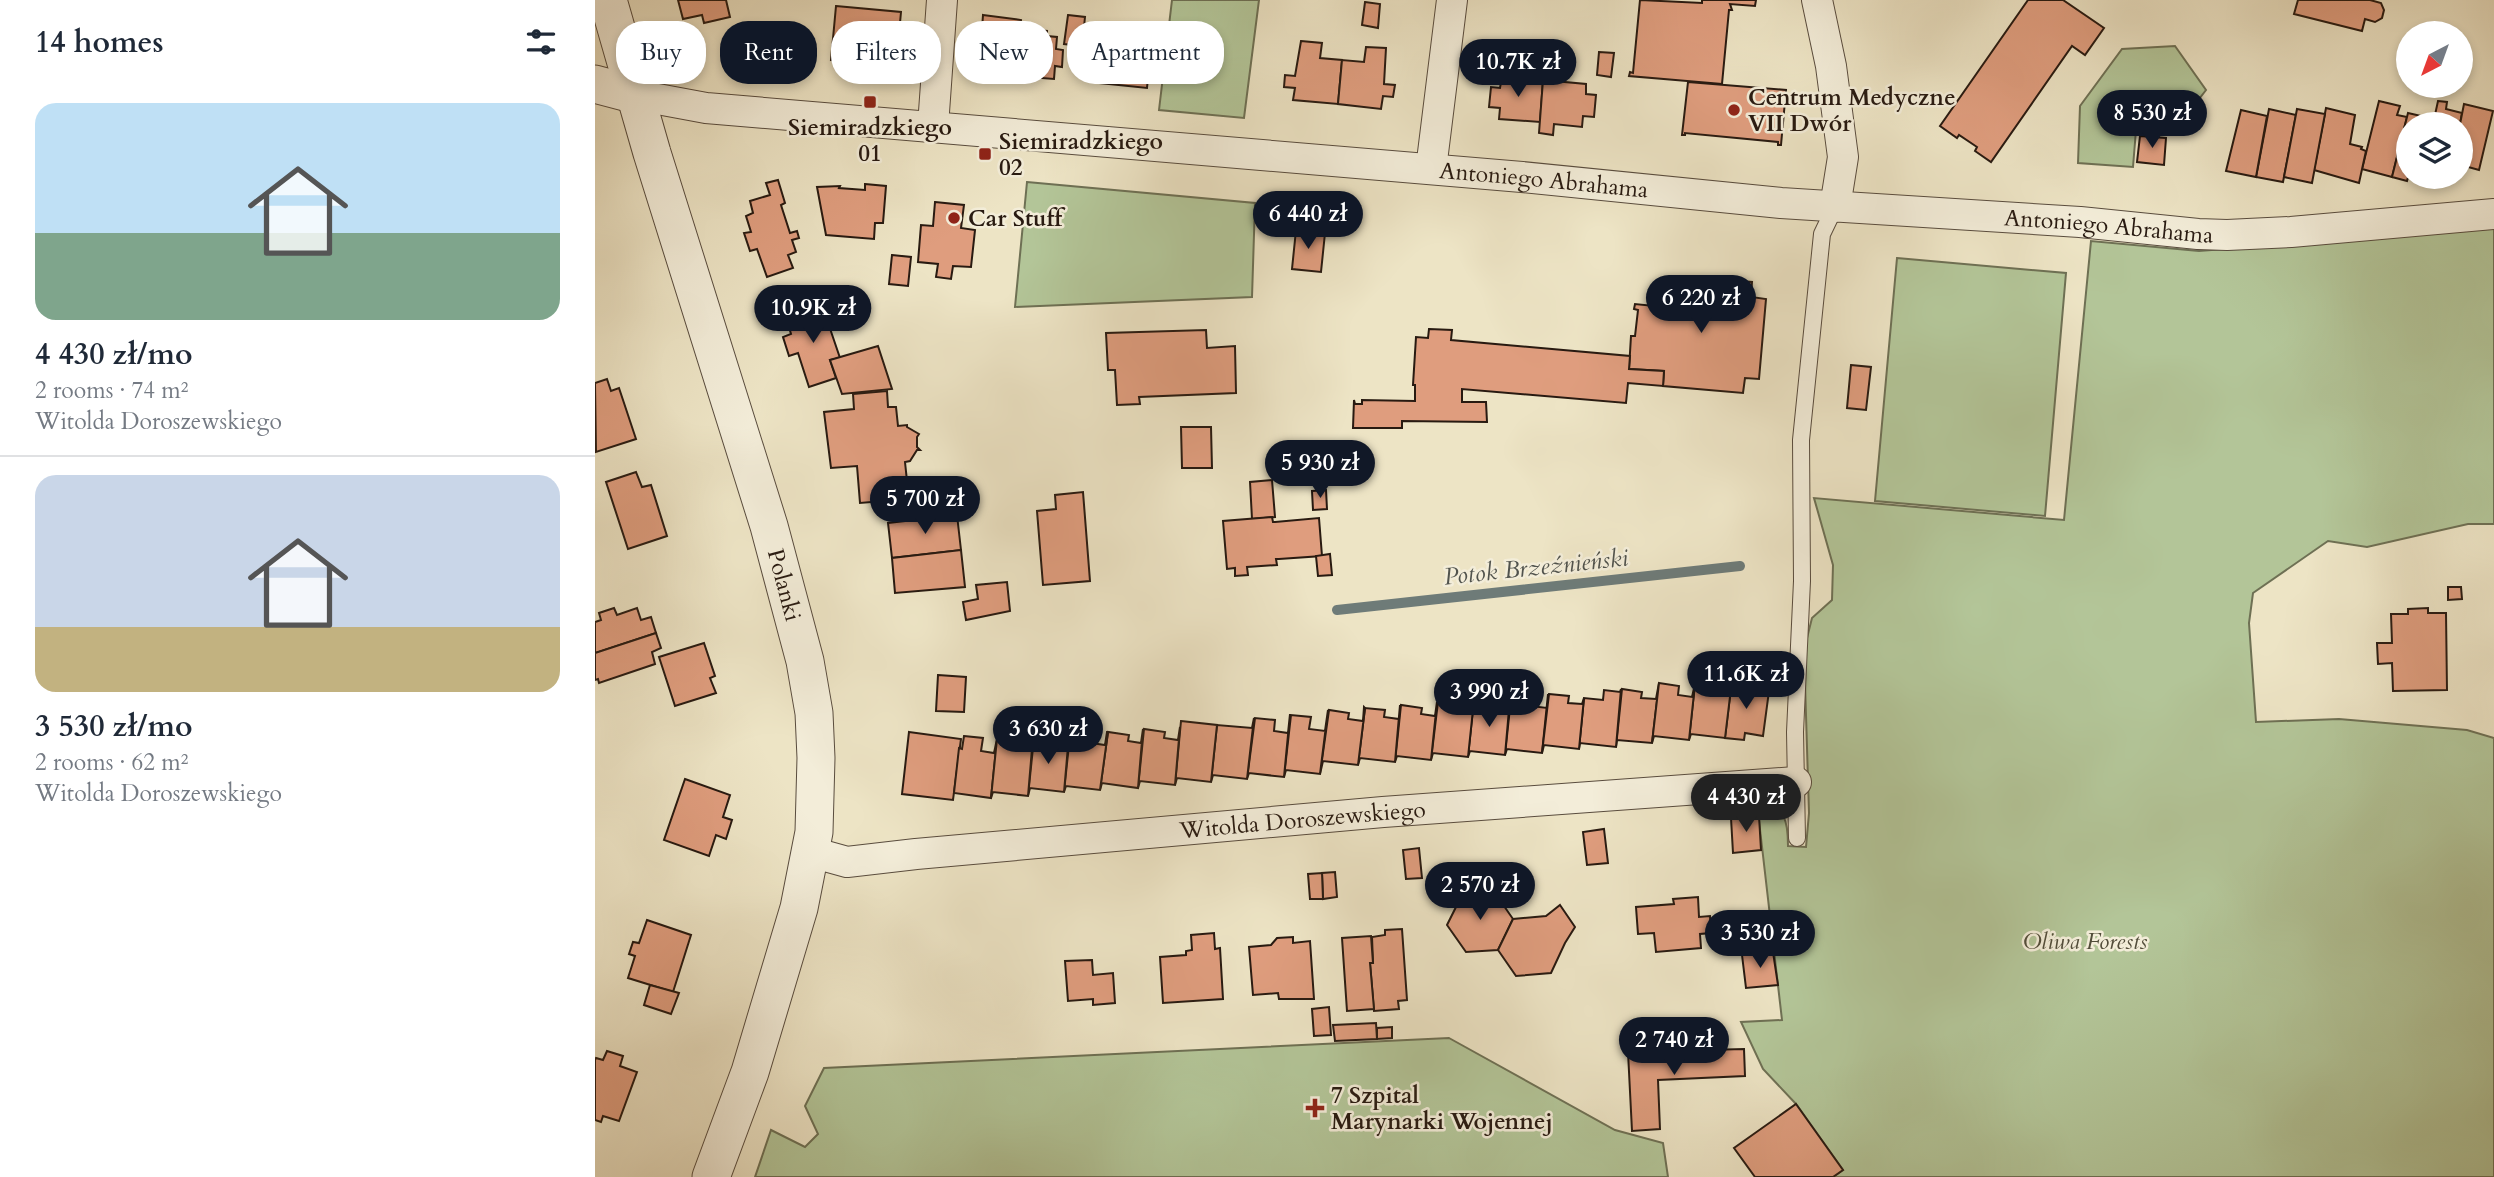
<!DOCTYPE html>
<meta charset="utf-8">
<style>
:root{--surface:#fff;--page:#f6f6f7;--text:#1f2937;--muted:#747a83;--line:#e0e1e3;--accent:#111827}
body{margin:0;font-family:Cardo,serif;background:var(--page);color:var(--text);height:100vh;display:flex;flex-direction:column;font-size:26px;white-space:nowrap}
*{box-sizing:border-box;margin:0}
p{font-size:23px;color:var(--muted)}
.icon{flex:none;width:38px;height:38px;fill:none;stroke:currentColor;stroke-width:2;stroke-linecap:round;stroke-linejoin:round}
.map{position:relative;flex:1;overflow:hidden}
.side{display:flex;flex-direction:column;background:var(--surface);width:595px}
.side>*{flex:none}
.banner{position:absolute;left:21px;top:21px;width:665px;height:63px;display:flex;gap:14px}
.needle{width:46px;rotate:221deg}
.fabs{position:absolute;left:1801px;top:21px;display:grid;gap:14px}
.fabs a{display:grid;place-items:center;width:77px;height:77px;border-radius:50%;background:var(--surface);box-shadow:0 4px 10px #0003;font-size:35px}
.price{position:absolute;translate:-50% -60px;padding:0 16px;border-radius:24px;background:var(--accent);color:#fff;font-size:23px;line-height:46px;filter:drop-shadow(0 2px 4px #0008)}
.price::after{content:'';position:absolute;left:50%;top:42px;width:21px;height:16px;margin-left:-10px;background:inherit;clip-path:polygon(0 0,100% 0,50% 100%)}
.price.current{background:#222;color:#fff}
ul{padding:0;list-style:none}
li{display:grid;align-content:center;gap:14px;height:371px;padding:0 35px}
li+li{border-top:2px solid var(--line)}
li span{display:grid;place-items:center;height:217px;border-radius:21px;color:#555}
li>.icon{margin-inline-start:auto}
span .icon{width:126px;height:126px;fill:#fffc;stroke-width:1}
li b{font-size:30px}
h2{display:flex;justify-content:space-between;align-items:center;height:84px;padding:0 35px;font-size:30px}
.pill{padding:0 24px;border-radius:28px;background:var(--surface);box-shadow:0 4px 10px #0003;font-size:24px;line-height:63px}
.pill.current{background:var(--accent);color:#fff}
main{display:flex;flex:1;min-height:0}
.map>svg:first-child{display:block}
.green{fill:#b3c598;stroke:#6e7054;stroke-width:2}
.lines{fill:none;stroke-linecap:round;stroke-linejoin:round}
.stream{stroke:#6e7b78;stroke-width:10}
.building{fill:#df9d7e;stroke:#281a11;stroke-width:2}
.service-casing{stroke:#594c3e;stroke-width:18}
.minor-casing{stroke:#594c3e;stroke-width:32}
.tertiary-casing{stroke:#594c3e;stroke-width:39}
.service{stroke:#f3edd9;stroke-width:16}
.minor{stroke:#f3edd9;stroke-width:30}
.tertiary{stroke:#f3edd9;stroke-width:37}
.poi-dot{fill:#8f2418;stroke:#f3edd9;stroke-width:2.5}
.labels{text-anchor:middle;stroke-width:5;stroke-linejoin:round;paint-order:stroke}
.poi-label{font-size:23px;font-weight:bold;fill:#281a11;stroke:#f3edd9;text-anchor:start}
.street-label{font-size:23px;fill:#281a11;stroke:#f3edd9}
.park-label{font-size:23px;font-style:italic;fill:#524d3a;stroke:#f3edd9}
.water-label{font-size:24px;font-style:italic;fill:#51534d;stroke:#f3edd9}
</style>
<main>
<section class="side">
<h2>14 homes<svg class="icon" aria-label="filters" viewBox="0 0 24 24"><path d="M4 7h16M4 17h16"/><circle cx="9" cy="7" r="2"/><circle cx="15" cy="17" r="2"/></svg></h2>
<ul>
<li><span style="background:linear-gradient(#bfe0f5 60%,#7fa58c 0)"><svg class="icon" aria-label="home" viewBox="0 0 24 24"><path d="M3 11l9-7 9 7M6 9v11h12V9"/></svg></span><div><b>4 430 zł/mo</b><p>2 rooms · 74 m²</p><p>Witolda Doroszewskiego</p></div></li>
<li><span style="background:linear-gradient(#c9d6e8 70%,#c2b280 0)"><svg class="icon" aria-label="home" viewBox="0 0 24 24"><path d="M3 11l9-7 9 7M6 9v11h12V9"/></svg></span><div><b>3 530 zł/mo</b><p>2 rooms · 62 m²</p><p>Witolda Doroszewskiego</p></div></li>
</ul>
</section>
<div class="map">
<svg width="1899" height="1177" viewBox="0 0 1899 1177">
<rect width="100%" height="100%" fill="#ede4c5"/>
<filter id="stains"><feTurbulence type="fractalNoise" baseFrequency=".00286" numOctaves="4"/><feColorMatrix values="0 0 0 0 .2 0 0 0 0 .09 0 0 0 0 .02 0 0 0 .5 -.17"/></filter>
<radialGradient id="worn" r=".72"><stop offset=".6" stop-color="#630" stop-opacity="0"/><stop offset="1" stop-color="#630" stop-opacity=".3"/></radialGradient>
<g class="green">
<polygon points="577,0 664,0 649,118 564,110"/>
<polygon points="1580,46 1611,90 1577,134 1541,130 1538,167 1483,163 1485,106 1527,49"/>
<polygon points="432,182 660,203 657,297 420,307"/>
<path d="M1899 228V524H1873L1772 547 1733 541 1658 593 1654 623 1661 722 1744 719 1872 730 1899 738V1177H1238L1248 1170 1201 1104 1168 1069 1146 1022 1187 1020 1163 812 1164 803C1191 808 1193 821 1193 846L1211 847 1214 813 1209 650 1217 618 1237 600 1238 565 1219 498 1469 520 1496 241 1604 251Z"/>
<polygon points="1302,258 1471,273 1450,516 1280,501"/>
<polygon points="854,1038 1020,1130 1068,1143 1073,1177 160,1177 176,1130 210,1147 223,1134 210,1106 229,1068"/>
</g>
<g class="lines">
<polyline class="stream" points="742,610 1145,566"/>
</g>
<g class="building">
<polygon points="83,0 131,0 135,17 109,23 107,15 88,19"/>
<polygon points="1045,0 1107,3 1107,0 1161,0 1160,6 1135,4 1137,10 1134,10 1127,84 1034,76 1035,72 1038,73"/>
<polygon points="1433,0 1468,0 1509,28 1490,55 1477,46 1396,162 1380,151 1382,147 1364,135 1362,138 1345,126"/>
<polygon points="1703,0 1775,0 1786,3 1789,10 1787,18 1780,22 1770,19 1767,31 1699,14"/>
<polygon points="770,2 785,4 783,28 767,25"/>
<polygon points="241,6 306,12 301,66 236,60"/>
<polygon points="388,15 426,20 421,76 383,73 385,60 377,60 378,43 386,43"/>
<polygon points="473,15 490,17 487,46 469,44"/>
<polygon points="425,27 443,27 443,30 452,31 452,36 462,37 461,49 468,50 467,67 460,66 459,79 421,76"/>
<polygon points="527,33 557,36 552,88 505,83 508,47 525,49"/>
<polygon points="706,41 727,43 725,58 747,60 743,104 698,100 700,88 689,87 690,75 700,76"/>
<polygon points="771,47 791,48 789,84 800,85 798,97 788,96 786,109 743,104 747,60 769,62"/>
<polygon points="1004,52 1019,53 1016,77 1002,75"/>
<polygon points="907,77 948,80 945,122 904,119 905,108 894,107 896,87 905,88"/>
<polygon points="948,80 991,84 991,94 1001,95 999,117 988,116 987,127 959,124 958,135 944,133"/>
<polygon points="1093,82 1191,90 1186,145 1183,145 1183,142 1090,133 1090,135 1087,135"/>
<polygon points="1784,101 1805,106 1802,115 1812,117 1797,177 1767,169"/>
<polygon points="1843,101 1852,102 1851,109 1867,113 1865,124 1838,124"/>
<polygon points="1869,104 1898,111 1884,170 1866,165 1865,124"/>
<polygon points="1731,108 1760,115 1755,144 1767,147 1766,149 1771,151 1764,183 1719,170"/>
<polygon points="1674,109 1701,115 1688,182 1661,177"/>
<polygon points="1702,109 1730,114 1717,183 1689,177"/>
<polygon points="1646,110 1672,116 1661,177 1631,171"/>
<polygon points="1813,113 1839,119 1838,124 1813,124 1813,177 1819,177 1818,179 1813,177 1812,181 1797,177"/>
<polygon points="1545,136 1571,138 1569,165 1542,162"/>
<polygon points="183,180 190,203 186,205 195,233 202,231 204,238 197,240 201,252 193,255 198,268 172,277 162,249 155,251 149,233 156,232 151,216 158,213 155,201 175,195 171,183"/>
<polygon points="270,184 291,186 288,223 280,223 279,239 231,235 222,187 245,186 244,188 270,190"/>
<polygon points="340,202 369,205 366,228 380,230 376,267 358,266 356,279 341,277 343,264 323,262 326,225 338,226"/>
<polygon points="701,230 730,233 726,272 697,269"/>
<polygon points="297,255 316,257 313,286 294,284"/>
<polygon points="1077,276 1157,282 1156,297 1171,299 1164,379 1150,378 1148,393 1068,386 1069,371 1034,369 1036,336 1040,336 1043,310 1039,309 1040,304 1059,306 1061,290 1076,291"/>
<polygon points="227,305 245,358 235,360 241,378 214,387 203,353 194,356 188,337 196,334 191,317"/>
<polygon points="834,329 857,330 856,340 1035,356 1034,369 1069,371 1068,386 1033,383 1031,403 867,389 867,402 891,402 892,422 807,421 807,428 758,428 759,400 760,404 767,404 767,400 820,401 820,385 818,385 821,337 833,338"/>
<polygon points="611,330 612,348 640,346 641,393 544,397 545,404 522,405 520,370 513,370 511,333"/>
<polygon points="283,346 297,389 247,394 235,360"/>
<polygon points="1256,365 1276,367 1271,410 1252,408"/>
<polygon points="12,379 16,391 24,388 41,439 1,452 0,383"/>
<polygon points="292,391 293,407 301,407 303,426 312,425 312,427 324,434 322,437 322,447 325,450 322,450 315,461 310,462 312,481 299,483 300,500 265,503 262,466 236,468 229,412 259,409 258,394"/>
<polygon points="586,427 616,427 617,468 587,468"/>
<polygon points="41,472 47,487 56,485 72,536 33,549 11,482"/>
<polygon points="677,480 680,517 657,519 655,482"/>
<polygon points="731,490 732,509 718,510 717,491"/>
<polygon points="488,492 495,581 448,585 442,511 461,509 460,495"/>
<polygon points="362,515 366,550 297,558 293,523"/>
<polygon points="677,517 678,522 680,522 724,518 727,556 684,559 681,559 682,565 652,567 653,575 640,576 640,568 632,569 628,521"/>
<polygon points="366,550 370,587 300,593 297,558"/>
<polygon points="735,554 737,575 723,576 721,556"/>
<polygon points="412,582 415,611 371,620 368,602 383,599 381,585"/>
<polygon points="1853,587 1866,587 1867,599 1853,600"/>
<polygon points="19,608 22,615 42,608 46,620 56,617 61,633 0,653 0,622 6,620 4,613"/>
<polygon points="1833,608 1833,613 1851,613 1852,690 1798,691 1797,663 1783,664 1782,643 1797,643 1796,614 1813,614 1813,609"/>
<polygon points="61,633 66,648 57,652 60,664 4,683 3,679 0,680 0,653"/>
<polygon points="109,643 120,676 115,678 121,693 80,706 64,657"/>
<polygon points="343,675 371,677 369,712 341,711"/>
<polygon points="1137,680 1157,683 1156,689 1174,691 1168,736 1150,733 1149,740 1130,738"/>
<polygon points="1137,680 1130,738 1096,734 1094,740 1100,684 1120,686 1119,693 1134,695"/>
<polygon points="1064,683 1057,743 1022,740 1021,747 1027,689 1047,692 1046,698 1061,699"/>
<polygon points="1064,683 1084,686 1083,695 1097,697 1100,684 1094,740 1059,736 1057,743"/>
<polygon points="1026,689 1021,747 985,743 984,749 989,698 1008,700 1009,690 1025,692"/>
<polygon points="953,694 947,753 912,749 910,755 916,698 936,700 935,706 952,708"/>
<polygon points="954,694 974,696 973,703 987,704 989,698 984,749 949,745 947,753"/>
<polygon points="915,698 910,755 875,751 873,757 879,700 896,702 895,709 913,710"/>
<polygon points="879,700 873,757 838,753 836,760 843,702 863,705 862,711 877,713"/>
<polygon points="842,702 836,760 802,756 800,762 806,705 827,708 826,714 840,716"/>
<polygon points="805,705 800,762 765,758 763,765 770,708 790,710 789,717 804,719"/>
<polygon points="769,707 770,708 763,765 728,761 725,774 734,710 754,713 753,719 768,721"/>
<polygon points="733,710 725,774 691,770 689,777 696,715 716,717 714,729 730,731"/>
<polygon points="695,714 689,777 654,773 652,779 660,718 680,720 679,731 693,733"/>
<polygon points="659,718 652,779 618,775 616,782 622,725 657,728"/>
<polygon points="586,721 622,725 616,782 582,778 580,785"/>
<polygon points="585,727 580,785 545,781 543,788 549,729 570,732 569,738 583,740"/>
<polygon points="548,729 543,788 507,783 505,790 513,732 534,735 533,741 546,743"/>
<polygon points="314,732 366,739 358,800 307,794"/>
<polygon points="512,732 513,732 505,790 471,786 469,792 475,735 496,737 496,743 510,745"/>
<polygon points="474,735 469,792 435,788 433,796 439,738 461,740 460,747 472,748"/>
<polygon points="369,736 388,738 386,751 399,753 402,739 396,798 359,793 364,748 367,749"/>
<polygon points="438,737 433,796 398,792 396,798 402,739 424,742 423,748 436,750"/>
<polygon points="90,779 135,795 128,817 137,820 131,839 121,835 114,856 69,840"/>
<polygon points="1164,816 1166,850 1138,853 1136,818"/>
<polygon points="1009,829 1013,863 992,865 988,832"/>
<polygon points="824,848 827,878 811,879 808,850"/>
<polygon points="740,872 742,897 728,899 727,873"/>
<polygon points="727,873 728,899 715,899 713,874"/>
<polygon points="900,893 918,919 903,950 871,952 852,925 867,895"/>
<polygon points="1103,897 1104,917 1115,916 1116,933 1105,934 1106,948 1061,952 1059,933 1043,934 1041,907 1079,904 1078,899"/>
<polygon points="965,905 980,927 970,943 956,973 921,976 903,950 918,919 951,916"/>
<polygon points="52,920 96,935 78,992 33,978 40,956 34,954 38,942 44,943"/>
<polygon points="807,929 812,1000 803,1001 804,1009 779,1011 775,963 778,963 777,937 790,935 790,930"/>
<polygon points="619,933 620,949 625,948 628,999 568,1003 565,957 591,955 591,951 597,950 596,935"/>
<polygon points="776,936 778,963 775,963 779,1009 752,1011 747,938"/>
<polygon points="698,937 698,943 715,941 719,999 684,999 683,993 658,995 654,947 676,945 682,938"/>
<polygon points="1178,952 1183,985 1151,988 1147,955"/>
<polygon points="497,960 498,975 518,973 520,1003 498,1005 498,999 473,1001 470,961"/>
<polygon points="55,985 84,993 76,1014 49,1005"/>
<polygon points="734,1007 736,1035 719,1036 717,1009"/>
<polygon points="781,1023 782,1039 740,1041 738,1025"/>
<polygon points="797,1027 797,1038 782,1039 782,1028"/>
<polygon points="1149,1049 1150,1076 1063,1080 1065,1129 1037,1131 1033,1052"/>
<polygon points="12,1051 28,1056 25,1066 42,1072 24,1121 8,1116 6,1122 0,1120 0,1060 1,1058 8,1060"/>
<polygon points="1201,1104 1248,1170 1238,1177 1160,1177 1139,1148"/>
</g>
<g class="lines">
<defs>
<polyline id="service" points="1202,838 1200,732 1207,581 1206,440 1227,234 1240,207"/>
<g id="minor">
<polyline points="1222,0 1236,66 1248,157 1240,207"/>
<path id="s1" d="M41 95 111 108 927 177 1186 203 1485 222 1603 234 1632 235 1696 232 1899 214"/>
<polyline points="338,126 347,0"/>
<polyline points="836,169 857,0"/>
<path id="s2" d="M216 852 252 862 321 854 788 812 1201 782"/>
</g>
<g id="tertiary">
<path id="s3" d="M13 0 57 153 174 526 210 661 219 713 221 758 219 832 204 908 155 1072 116 1177"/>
<polyline points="0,84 41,95"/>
</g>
</defs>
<use href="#service" class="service-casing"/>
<use href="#minor" class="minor-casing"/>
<use href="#tertiary" class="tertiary-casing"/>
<use href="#service" class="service"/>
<use href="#minor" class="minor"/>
<use href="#tertiary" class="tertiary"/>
</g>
<g class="poi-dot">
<rect x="268" y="95" width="14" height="14" rx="3.5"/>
<circle cx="1139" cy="110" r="7"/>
<rect x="383" y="147" width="14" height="14" rx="3.5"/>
<circle cx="359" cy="218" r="7"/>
<path d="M716.5 1097.5h7v7h7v7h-7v7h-7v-7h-7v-7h7z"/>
</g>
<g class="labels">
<g class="poi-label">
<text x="1153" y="105">Centrum Medyczne<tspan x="1153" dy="26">VII Dwór</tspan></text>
<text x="275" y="135" text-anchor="middle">Siemiradzkiego<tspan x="275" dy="26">01</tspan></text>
<text x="404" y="149">Siemiradzkiego<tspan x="404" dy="26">02</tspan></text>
<text x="373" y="226">Car Stuff</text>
<text x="736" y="1103">7 Szpital<tspan x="736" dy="26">Marynarki Wojennej</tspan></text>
</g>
<g class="street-label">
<text dy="8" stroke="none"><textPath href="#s1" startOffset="912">Antoniego Abrahama</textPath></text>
<text dy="8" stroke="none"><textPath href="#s1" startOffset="1479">Antoniego Abrahama</textPath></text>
<text dy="8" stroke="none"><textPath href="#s3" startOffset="611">Polanki</textPath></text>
<text dy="8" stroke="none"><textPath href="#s2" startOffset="495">Witolda Doroszewskiego</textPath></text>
</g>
<g class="park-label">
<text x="1490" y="949">Oliwa Forests</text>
</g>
<g class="water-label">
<text transform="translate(941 567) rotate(-6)" y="8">Potok Brzeźnieński</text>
</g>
</g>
<rect width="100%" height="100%" filter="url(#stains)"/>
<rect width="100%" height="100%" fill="url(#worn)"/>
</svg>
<div class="fabs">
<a><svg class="needle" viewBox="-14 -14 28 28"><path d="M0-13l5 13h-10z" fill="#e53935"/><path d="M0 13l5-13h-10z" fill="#747a83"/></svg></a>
<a><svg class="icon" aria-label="layers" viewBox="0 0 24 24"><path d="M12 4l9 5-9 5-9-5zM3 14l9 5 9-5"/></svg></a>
</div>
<b class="price" style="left:923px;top:99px">10.7K zł</b>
<b class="price" style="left:1557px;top:150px">8 530 zł</b>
<b class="price" style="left:713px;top:251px">6 440 zł</b>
<b class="price" style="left:1106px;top:335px">6 220 zł</b>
<b class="price" style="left:218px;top:345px">10.9K zł</b>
<b class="price" style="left:725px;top:500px">5 930 zł</b>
<b class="price" style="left:330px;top:536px">5 700 zł</b>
<b class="price" style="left:1151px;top:711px">11.6K zł</b>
<b class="price" style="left:894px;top:729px">3 990 zł</b>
<b class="price" style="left:453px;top:766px">3 630 zł</b>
<b class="price current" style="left:1151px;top:834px">4 430 zł</b>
<b class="price" style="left:885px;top:922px">2 570 zł</b>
<b class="price" style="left:1165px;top:970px">3 530 zł</b>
<b class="price" style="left:1079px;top:1077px">2 740 zł</b>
<div class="banner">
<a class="pill">Buy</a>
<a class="pill current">Rent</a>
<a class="pill">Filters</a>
<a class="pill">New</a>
<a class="pill">Apartment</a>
</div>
</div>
</main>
